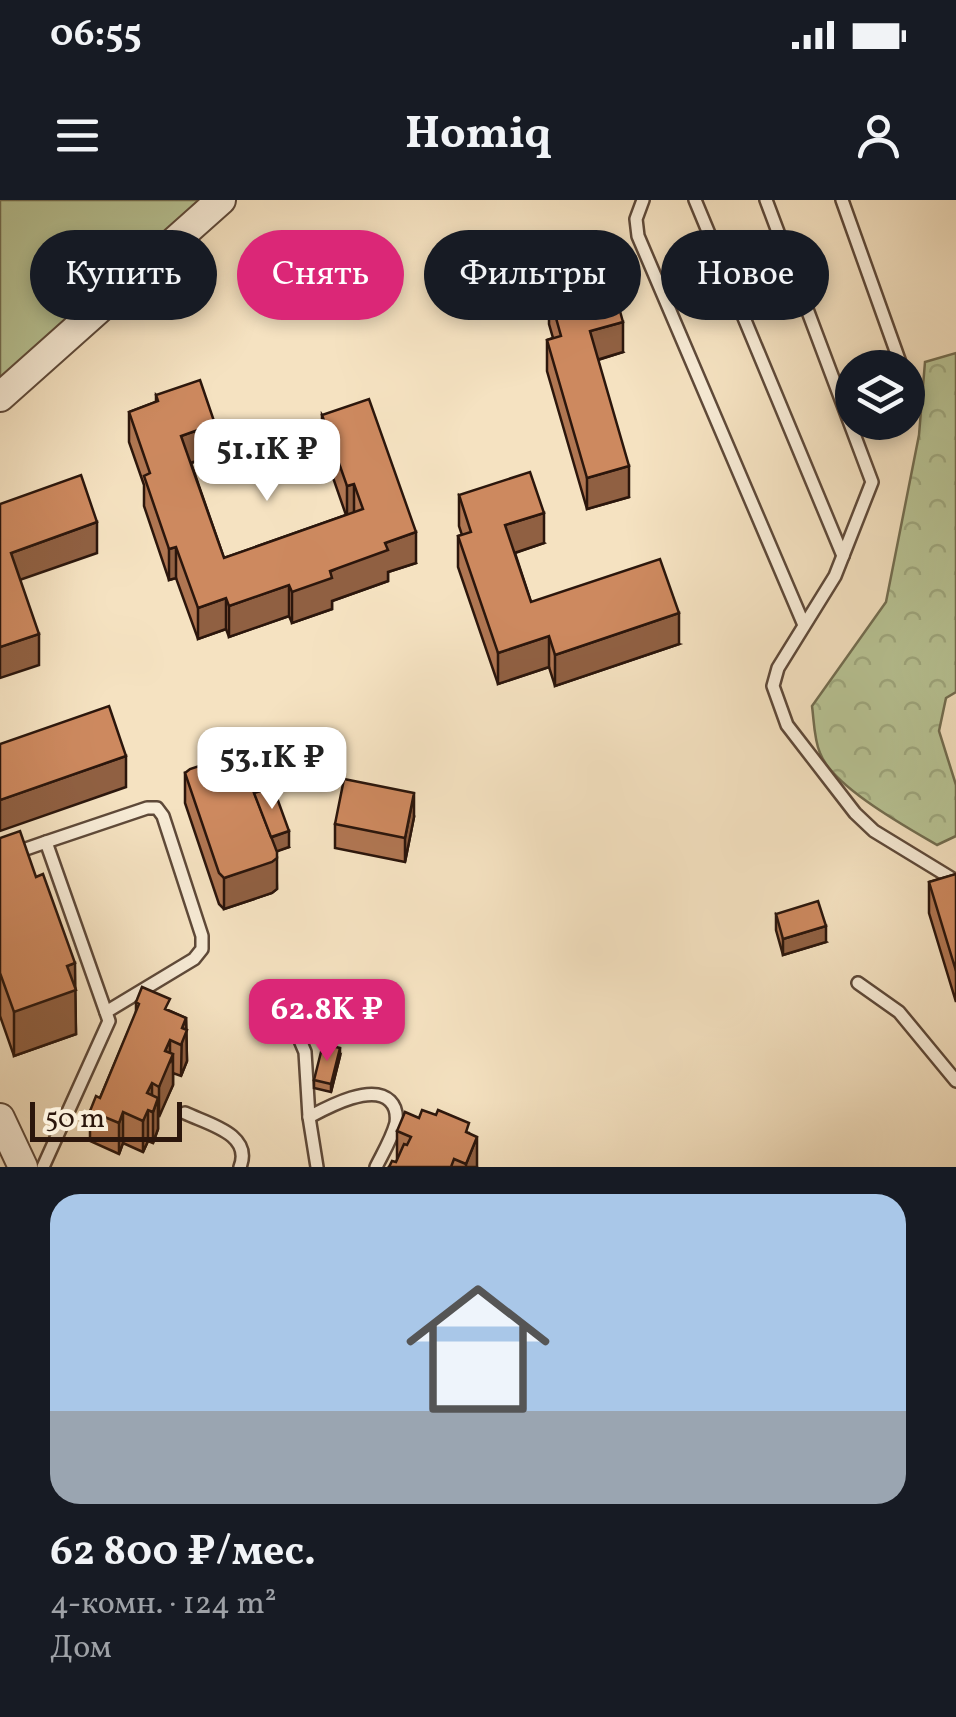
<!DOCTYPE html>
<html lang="ru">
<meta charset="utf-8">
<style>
:root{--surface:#171b24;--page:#20242c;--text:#f1f3f6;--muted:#9ea1a6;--accent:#db2777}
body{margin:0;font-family:Vollkorn,serif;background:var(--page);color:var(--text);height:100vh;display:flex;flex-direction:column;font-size:38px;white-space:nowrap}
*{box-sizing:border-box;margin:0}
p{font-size:32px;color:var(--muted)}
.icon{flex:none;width:55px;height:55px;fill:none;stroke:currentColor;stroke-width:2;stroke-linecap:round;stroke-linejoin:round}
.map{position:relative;height:967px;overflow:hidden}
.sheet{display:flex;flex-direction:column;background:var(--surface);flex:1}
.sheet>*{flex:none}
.guide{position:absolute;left:30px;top:30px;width:898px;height:90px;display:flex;gap:20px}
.buttons{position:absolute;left:835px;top:150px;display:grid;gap:20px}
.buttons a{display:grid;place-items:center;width:90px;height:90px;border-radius:50%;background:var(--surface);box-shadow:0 5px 15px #0003;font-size:50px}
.scale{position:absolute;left:30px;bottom:25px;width:152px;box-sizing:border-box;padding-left:10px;border:5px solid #2b160c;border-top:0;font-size:28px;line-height:35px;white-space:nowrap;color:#2b160c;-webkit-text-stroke:8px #f8ecd7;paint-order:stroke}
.price{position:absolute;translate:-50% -85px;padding:0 22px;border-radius:20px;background:#fff;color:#222;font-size:32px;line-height:65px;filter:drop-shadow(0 2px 5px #0008)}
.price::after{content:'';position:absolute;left:50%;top:60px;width:30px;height:22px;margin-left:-15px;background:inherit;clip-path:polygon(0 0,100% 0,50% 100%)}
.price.selected{background:var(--accent);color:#fff}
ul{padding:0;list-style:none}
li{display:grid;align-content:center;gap:20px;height:530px;padding:0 50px}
li span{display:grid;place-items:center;height:310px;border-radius:30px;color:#555}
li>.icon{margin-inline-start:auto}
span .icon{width:180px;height:180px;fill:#fffc;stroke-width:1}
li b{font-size:42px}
.pill{padding:0 35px;border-radius:45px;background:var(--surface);box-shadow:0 5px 15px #0003;font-size:35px;line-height:90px}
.pill.selected{background:var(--accent);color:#fff}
.status{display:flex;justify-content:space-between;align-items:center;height:70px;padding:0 50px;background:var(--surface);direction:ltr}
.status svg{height:28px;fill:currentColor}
header{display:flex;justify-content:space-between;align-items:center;height:130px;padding:0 50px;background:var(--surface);font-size:45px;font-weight:700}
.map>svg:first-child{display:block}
.grass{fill:#b8c495;stroke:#726d50;stroke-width:2.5}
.forest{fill:url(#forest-crowns);stroke:#726d50;stroke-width:2.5}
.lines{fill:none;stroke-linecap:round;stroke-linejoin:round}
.service-casing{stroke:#5e4939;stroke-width:16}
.tertiary-casing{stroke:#5e4939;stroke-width:32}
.service{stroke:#f8ecd7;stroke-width:11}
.tertiary{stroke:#f8ecd7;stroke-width:28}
.wall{fill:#b07652;stroke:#2b160c;stroke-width:2.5}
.shaded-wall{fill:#906042;stroke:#2b160c;stroke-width:2.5}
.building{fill:#cd895f;stroke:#2b160c;stroke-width:2.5}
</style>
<div class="status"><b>06:55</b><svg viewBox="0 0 49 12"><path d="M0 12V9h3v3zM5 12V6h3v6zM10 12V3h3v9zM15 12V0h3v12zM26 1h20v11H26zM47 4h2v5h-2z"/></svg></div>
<header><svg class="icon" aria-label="menu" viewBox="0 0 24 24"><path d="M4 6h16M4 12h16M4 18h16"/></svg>Homiq<svg class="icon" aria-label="person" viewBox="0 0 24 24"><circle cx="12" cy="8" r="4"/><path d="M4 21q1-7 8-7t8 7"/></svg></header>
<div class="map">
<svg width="956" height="967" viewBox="0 0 956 967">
<defs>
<pattern id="forest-crowns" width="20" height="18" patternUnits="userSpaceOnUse" patternTransform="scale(2.5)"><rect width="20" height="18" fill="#b8c495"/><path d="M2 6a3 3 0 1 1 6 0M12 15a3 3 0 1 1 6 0" fill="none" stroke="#9ea87f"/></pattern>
</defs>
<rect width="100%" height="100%" fill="#f5e2c1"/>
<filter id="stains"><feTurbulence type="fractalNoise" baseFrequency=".002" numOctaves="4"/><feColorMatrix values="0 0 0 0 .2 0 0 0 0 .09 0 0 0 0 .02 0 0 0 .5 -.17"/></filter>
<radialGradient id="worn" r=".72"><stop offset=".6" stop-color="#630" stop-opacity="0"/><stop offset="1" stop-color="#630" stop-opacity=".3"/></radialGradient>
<polygon class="grass" points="0,0 203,0 0,181"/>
<path class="forest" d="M956 153V492L946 498 939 531 956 585V636L937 645C906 627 832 586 820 553 814 539 814 521 812 506L886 402 919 235 925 162Z"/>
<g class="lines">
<defs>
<g id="service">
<polyline points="643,0 636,19 638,36 804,425"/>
<polyline points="695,0 843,356"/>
<polyline points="766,0 872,282 835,376 778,468 773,486 787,525 855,613 874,631 956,681"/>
<polyline points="842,0 902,168"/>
<polyline points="908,181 912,193"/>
<polyline points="46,642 147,608 157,608 163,616 202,736 202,749 194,759 106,812"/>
<polyline points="0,658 46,642 109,821 43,967"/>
<polyline points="858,783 899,812 956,881"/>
<polyline points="288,812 305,852 309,917 317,967"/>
<path d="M185 913C208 924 253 934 240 967"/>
<path d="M309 917C328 907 372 883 390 901 396 907 397 915 396 923 392 938 383 953 376 967"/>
</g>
<g id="tertiary">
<polyline points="0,197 221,0"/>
<polyline points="0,918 23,967"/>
</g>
</defs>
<use href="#service" class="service-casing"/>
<use href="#tertiary" class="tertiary-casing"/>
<use href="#service" class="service"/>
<use href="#tertiary" class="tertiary"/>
</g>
<g class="wall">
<polygon points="549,93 623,152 598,160 629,297 587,309 547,171 547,140 553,138 549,124"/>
<polygon points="156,195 215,255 191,263 224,358 346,315 322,246 322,215 416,363 388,372 388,381 332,401 332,409 292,423 289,416 229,437 226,429 198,439 176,378 169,380 144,306 144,285 129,242 129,212 156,202"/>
<polygon points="459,295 544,343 515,353 531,402 679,444 555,486 549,467 498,484 458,367 458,336 462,335 459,326"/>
<polygon points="185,573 254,593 289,647 276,651 277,689 272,693 224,709 219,704 185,603"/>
<polygon points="414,617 405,662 335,648 335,624"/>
<polygon points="0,638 75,787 76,834 14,856 0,816"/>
<polygon points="956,674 956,802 929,713 929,682"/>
<polygon points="776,714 826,742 783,755 776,730"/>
<polygon points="136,802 170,811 186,818 187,861 181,876 173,873 173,885 158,917 158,929 153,943 148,941 143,952 123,943 119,954 90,941 90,911 100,898 136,813"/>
<polygon points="340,856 331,892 314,888 314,880"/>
<polygon points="397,931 469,933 477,967 389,967 397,961"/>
</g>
<g class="shaded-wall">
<polygon points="623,122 623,152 590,162 590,131"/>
<polygon points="215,224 215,255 181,266 181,236"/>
<polygon points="629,266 629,297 587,309 587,278"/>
<polygon points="354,284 354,314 347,317 347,286"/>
<polygon points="544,313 544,343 505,356 505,325"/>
<polygon points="97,322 97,353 11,383 11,353"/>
<polygon points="416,332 416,363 388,372 388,381 332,401 332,409 292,423 292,392 385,343"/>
<polygon points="176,347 176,378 169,380 169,349"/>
<polygon points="289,385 289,416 229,437 229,406"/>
<polygon points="226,398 226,429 198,439 198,408"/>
<polygon points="679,413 679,444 555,486 555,455"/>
<polygon points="39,434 39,465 0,478 0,447"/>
<polygon points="549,436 549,467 498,484 498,453"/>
<polygon points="126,556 126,587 0,631 0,600"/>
<polygon points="414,593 414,617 405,662 405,638"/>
<polygon points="289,631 289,647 267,655 267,639"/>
<polygon points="277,658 277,689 272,693 224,709 224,678"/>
<polygon points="826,726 826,742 783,755 783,739"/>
<polygon points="75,763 76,834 14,856 14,812 67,766"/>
<polygon points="186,818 187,861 181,876 182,828"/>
<polygon points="170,840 170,863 173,854 173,885 159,917 159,887 165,851"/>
<polygon points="340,848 340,856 331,892 331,884"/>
<polygon points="152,883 152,912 148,910 148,941 143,952 143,921 147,893"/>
<polygon points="158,898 158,929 153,943 153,912"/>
<polygon points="123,912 123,943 119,954 119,923"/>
<polygon points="477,937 477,967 466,967 466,964"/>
</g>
<g class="building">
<polygon points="610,75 623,122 590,131 629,266 587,278 547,140 561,136 549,93"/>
<polygon points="200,180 215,224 181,236 224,358 363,309 354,284 347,286 322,215 369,199 416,332 385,343 388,350 330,371 332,378 292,392 289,385 229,406 226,398 198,408 176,347 169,349 144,276 150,273 129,212 158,201 156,195"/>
<polygon points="530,272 544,313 505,325 531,402 660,359 679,413 555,455 549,436 498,453 458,336 471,332 459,295"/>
<polygon points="81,275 97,322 11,353 39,434 0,447 0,304"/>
<polygon points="109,506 126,556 0,600 0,544"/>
<polygon points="239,553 277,652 277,658 272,662 224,678 219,673 185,573 190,569"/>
<polygon points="344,579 414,593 405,638 335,624"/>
<polygon points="273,587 289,631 271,637 254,593"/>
<polygon points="20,631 36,677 43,674 75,763 67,766 76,790 14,812 0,773 0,638"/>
<polygon points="956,674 956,771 929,682"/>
<polygon points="818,701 826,726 783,739 776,714"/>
<polygon points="142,787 170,799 165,809 186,818 182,828 187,830 181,845 170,840 165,851 173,854 159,887 152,883 147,893 158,898 153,912 148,910 143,921 123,912 119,923 90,911 96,896 100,898 139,804 136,802"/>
<polygon points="323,844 340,848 331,884 314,880"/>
<polygon points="422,910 436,915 438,910 469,923 466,932 477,937 466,964 454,959 451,967 389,967 392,961 396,962 404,944 407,945 411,937 397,931 405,912 419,918"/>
</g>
<rect width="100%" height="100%" filter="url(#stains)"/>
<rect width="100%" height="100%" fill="url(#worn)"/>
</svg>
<div class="buttons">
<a><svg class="icon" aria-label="layers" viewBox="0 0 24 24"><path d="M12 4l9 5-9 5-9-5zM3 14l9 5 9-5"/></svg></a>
</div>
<div class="scale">50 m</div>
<b class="price" style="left:267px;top:304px">51.1K ₽</b>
<b class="price" style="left:272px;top:612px">53.1K ₽</b>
<b class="price selected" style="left:327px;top:864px">62.8K ₽</b>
<div class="guide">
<a class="pill">Купить</a>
<a class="pill selected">Снять</a>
<a class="pill">Фильтры</a>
<a class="pill">Новое</a>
</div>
</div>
<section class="sheet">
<ul>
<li><span style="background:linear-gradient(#a9c7e8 70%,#9aa5b1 0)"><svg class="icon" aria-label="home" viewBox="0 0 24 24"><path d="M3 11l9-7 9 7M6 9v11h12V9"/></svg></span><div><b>62 800 ₽/мес.</b><p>4-комн. · 124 m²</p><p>Дом</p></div></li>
</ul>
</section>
